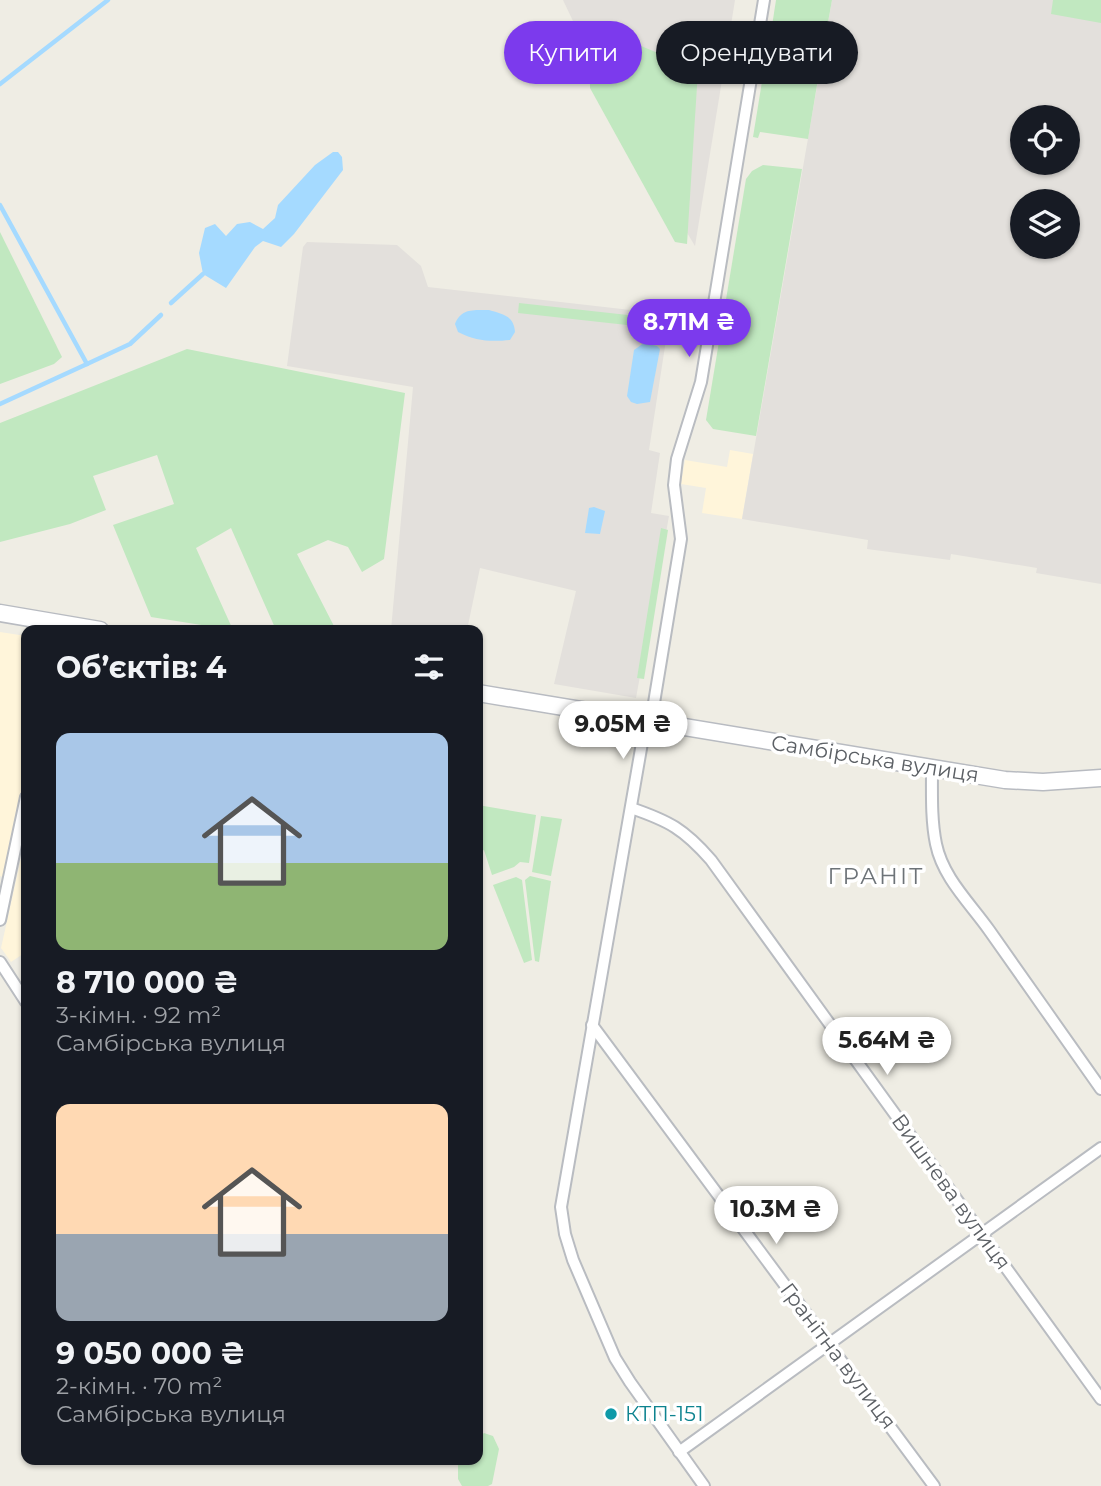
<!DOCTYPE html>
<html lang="uk">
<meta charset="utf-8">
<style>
:root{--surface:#171b24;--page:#20242c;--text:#f1f3f6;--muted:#9ea1a6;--accent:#7c3aed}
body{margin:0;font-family:Montserrat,sans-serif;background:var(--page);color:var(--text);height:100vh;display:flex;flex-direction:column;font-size:26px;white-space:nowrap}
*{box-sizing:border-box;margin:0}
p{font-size:23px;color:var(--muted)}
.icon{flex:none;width:38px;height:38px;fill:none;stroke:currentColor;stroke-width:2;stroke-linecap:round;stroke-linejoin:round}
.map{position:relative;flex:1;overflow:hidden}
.details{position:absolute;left:21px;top:625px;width:462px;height:840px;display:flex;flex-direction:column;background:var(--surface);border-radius:14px;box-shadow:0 2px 5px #0004}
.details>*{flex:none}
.hud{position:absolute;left:504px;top:21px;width:492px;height:63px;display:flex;gap:14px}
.buttons{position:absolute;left:1010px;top:105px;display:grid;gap:14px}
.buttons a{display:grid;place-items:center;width:70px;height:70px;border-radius:50%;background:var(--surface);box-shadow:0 2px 5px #0004;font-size:35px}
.price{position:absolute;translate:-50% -60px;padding:0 16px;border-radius:24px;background:#fff;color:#222;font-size:23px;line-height:46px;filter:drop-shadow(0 2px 4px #0008)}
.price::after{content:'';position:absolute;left:50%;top:42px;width:21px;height:16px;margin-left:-10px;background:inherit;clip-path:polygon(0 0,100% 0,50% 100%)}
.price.current{background:var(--accent);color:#fff}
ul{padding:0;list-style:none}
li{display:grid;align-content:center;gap:14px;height:371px;padding:0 35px}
li span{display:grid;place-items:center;height:217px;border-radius:14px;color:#555}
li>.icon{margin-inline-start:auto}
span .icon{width:126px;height:126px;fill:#fffc;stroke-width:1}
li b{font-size:30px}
h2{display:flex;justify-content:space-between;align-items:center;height:84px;padding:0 35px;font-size:30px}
.pill{padding:0 24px;border-radius:32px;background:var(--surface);box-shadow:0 2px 5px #0004;font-size:24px;line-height:63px}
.pill.current{background:var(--accent);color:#fff}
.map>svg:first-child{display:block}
.commercial{fill:#fff5da}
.industrial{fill:#e3e0dc;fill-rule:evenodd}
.green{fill:#c1e8c0}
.water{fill:#a5daff}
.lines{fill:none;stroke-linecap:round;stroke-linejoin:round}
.stream{stroke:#a5daff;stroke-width:4.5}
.minor-casing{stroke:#b9bcc1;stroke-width:14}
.secondary-casing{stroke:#b8bbc1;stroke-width:19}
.minor{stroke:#fff;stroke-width:10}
.secondary{stroke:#fff;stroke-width:16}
.culture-dot{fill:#0f9aa8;stroke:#fff;stroke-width:2.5}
.labels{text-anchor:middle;stroke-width:7;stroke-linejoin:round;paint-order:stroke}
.street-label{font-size:21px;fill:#5c6065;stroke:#fff}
.culture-label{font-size:21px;fill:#0d838f;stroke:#fff;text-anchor:start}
.neighbourhood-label{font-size:23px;letter-spacing:2px;fill:#6d7378;stroke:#fff}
</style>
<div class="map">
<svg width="1101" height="1486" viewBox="0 0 1101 1486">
<rect width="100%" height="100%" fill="#efede4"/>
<g class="commercial">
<polygon points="730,450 753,454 742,519 702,513 706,488 681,484 685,460 727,467"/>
<polygon points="0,632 26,636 26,775 3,877 0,876"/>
<polygon points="26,836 26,952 11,962 1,948"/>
</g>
<g class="industrial">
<polygon points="563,0 735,0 695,246 621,122"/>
<path d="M832 0H1101V584L1036 573 1037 568 951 554 950 560 867 549 868 540 742 519ZM1022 117H1068V163H1022ZM1022 201H1068V247H1022Z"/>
<polygon points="307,242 397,245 421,266 428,287 657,313 666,340 649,450 660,453 651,513 669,516 636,698 554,684 576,591 480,568 467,630 391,630 413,387 287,366 303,247"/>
</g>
<g class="green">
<polygon points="776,0 832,0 825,39 776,34 772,26"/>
<polygon points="1053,0 1101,0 1101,23 1051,14"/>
<polygon points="589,24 698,70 687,244 675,242 590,88"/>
<polygon points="794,47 823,49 808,139 760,132 758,138 753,137 765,63 780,51"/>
<polygon points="763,165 802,169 756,436 713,429 706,420 746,179 752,171"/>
<polygon points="0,232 62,357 54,364 0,384"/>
<polygon points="519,303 646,317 645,327 518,313"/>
<polygon points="187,349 405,393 384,559 362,572 348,547 328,540 297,554 336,630 276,630 231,528 196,548 233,630 151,617 113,525 174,504 157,455 93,476 106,510 70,524 0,542 0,423"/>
<polygon points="661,528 668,530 644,679 637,678"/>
<polygon points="478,805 536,815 529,863 520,862 514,867 492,875 484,850 478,852"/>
<polygon points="541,816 562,819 551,876 532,872"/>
<polygon points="530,876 551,881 539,962 535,961 525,880"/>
<polygon points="516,877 522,880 532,960 524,963 493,885"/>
<polygon points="484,1433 493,1436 499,1449 492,1484 488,1486 462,1486 458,1479 458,1461 478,1460 478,1438"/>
</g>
<g class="water">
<polygon points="333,152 338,152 342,157 343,170 294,234 281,247 263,241 255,247 226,288 203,274 199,253 205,228 215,224 226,236 237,224 250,222 263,229 275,218 278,205 315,165"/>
<path d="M489 310C503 314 514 316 515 332L510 340C490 342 476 341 458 332L455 324C461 308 474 310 489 310Z"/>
<polygon points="644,343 657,346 660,349 650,402 637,404 631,402 627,396 634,350"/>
<polygon points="594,507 605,511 600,534 585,533 589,508"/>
</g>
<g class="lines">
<g class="stream">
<polyline points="0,84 108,0"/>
<polyline points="0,205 87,364 0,404"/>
<polyline points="171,303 203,274"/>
<polyline points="87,364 130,344 161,315"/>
</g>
<defs>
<g id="minor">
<polyline points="646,720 561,1207 565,1234 573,1260 615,1358 630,1382 704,1486"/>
<polyline points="651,721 681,539 674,485 677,459 701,382 764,0"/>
<path d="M932 768C932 793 931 820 936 844 943 878 970 903 989 930 1026 983 1064 1036 1101 1089"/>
<path d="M631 808C669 821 684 829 711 860L1101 1399"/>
<polyline points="0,920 26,797"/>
<polyline points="0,962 26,1002"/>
<polyline points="592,1025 934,1486"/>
<polyline points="679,1452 1101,1148"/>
</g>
<g id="secondary">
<polyline points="0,613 100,630"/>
<polyline points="478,693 1005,780 1043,782 1101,778"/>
</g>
</defs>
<use href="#minor" class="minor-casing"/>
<use href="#secondary" class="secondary-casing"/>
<use href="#minor" class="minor"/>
<use href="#secondary" class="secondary"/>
</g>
<circle class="culture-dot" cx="611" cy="1414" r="7"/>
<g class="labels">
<g class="street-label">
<text transform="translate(875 759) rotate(9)" y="7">Самбірська вулиця</text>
<text transform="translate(951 1192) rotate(54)" y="7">Вишнева вулиця</text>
<text transform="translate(838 1356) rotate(53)" y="7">Гранітна вулиця</text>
</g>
<g class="culture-label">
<text x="625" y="1421">КТП-151</text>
</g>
<g class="neighbourhood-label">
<text x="876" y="884">ГРАНІТ</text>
</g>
</g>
</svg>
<div class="buttons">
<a><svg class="icon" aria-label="locate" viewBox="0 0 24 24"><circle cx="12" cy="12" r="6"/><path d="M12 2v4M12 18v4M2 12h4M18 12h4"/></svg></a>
<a><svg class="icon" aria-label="layers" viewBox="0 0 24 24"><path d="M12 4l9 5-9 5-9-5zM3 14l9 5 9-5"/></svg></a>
</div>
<b class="price current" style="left:689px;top:359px">8.71M ₴</b>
<b class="price" style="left:623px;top:761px">9.05M ₴</b>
<b class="price" style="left:887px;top:1077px">5.64M ₴</b>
<b class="price" style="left:776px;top:1246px">10.3M ₴</b>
<div class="hud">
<a class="pill current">Купити</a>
<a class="pill">Орендувати</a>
</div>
<section class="details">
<h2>Об’єктів: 4<svg class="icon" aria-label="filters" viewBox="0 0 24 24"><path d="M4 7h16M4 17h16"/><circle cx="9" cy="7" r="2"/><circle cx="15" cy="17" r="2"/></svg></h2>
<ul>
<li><span style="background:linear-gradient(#a9c7e8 60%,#8fb573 0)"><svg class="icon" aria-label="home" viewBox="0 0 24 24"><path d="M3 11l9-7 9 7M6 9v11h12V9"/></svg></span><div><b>8 710 000 ₴</b><p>3-кімн. · 92 m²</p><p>Самбірська вулиця</p></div></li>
<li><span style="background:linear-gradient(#ffd9b3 60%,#9aa5b1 0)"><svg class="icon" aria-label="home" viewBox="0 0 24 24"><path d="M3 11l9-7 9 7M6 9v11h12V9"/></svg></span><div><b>9 050 000 ₴</b><p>2-кімн. · 70 m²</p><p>Самбірська вулиця</p></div></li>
</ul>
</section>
</div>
